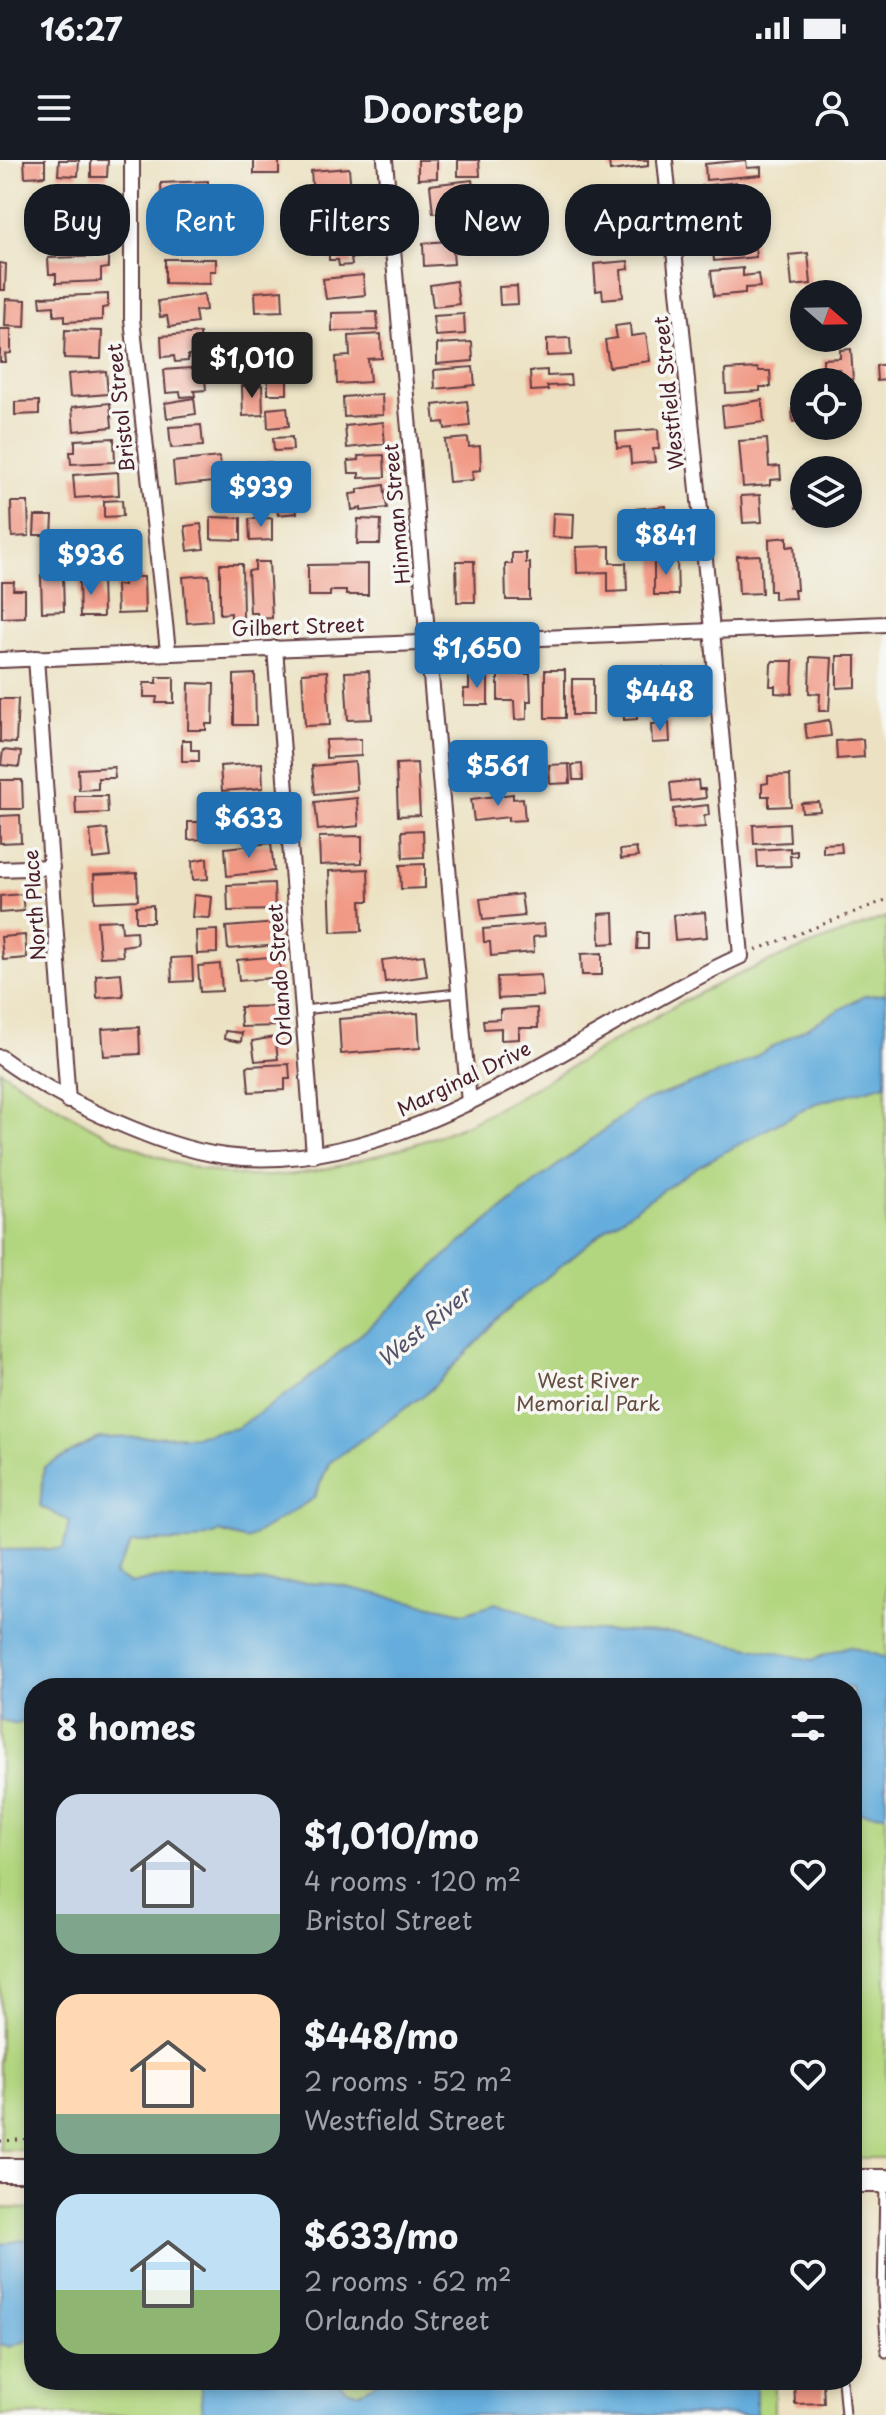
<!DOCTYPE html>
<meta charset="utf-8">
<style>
:root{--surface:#171b24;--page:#242831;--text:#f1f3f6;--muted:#9ea1a6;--accent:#1f6fb2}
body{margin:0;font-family:"Playpen Sans",sans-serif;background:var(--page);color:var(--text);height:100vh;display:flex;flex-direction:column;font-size:30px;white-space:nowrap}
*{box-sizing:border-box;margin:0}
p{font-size:26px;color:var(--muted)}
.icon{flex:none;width:44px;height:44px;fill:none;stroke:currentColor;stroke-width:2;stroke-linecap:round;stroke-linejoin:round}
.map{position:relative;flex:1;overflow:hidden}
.details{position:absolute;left:24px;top:1518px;width:838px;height:712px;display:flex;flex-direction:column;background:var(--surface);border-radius:32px;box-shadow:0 4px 12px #0003}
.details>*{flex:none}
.guide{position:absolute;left:24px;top:24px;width:838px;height:72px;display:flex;gap:16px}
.needle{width:52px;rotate:110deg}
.fabs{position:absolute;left:790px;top:120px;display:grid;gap:16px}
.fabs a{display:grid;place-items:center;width:72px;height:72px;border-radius:50%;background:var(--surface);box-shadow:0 4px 12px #0003;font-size:40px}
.price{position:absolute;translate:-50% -68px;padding:0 18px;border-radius:8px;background:var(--accent);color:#fff;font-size:26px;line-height:52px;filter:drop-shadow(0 2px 4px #0008)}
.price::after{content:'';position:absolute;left:50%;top:48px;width:24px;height:18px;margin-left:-12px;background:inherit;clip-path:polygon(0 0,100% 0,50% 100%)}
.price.current{background:#222;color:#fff}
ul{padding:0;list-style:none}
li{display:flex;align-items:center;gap:24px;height:200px;padding:0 32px}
li span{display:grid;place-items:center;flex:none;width:224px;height:160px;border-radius:24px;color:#555}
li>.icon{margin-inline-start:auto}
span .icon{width:96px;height:96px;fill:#fffc;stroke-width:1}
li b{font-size:34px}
h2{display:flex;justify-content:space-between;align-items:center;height:96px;padding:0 32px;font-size:34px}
.tag{padding:0 28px;border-radius:32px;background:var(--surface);box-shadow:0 4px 12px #0003;font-size:28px;line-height:72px}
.tag.current{background:var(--accent);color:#fff}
.status{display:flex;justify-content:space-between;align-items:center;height:56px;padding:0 40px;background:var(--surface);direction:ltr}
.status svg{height:22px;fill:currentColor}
header{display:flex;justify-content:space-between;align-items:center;height:104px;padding:0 32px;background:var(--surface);font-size:36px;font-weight:600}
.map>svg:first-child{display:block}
.green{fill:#b2d67f;stroke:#7e7a55;stroke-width:2}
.water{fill:#65addc;stroke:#586684;stroke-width:2}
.building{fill:#f19985}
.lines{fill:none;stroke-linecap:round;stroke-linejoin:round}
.service-casing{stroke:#623c42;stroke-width:11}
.minor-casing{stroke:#623c42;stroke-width:18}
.primary-casing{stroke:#623c42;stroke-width:26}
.path{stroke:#623c42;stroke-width:3;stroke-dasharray:2 6;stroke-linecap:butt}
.service{stroke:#fff;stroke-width:7}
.minor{stroke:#fff;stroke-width:14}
.primary{stroke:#fff;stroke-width:22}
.labels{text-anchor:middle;stroke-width:7;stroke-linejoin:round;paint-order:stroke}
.street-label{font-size:20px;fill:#4a1f2b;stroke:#f6f6f2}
.park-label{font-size:20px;fill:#644d40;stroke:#f6f6f2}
.water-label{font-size:22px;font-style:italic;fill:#535169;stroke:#f6f6f2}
</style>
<div class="status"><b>16:27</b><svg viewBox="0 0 49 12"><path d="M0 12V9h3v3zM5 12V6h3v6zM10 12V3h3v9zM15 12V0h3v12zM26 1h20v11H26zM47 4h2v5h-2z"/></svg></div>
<header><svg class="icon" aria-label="menu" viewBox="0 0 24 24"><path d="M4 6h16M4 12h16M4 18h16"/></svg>Doorstep<svg class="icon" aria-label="person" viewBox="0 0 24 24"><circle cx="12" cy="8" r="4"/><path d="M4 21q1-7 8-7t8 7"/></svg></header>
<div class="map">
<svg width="886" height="2255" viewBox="0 0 886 2255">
<rect width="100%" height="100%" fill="#f6f6f2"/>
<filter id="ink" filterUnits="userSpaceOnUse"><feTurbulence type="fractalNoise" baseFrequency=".0125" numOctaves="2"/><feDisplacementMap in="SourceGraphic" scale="16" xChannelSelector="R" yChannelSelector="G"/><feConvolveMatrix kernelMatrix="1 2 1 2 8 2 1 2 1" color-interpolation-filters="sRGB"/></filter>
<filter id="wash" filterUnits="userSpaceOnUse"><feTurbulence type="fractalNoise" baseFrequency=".006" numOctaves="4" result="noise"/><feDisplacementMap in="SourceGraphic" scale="32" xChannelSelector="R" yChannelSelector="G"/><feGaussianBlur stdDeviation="1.8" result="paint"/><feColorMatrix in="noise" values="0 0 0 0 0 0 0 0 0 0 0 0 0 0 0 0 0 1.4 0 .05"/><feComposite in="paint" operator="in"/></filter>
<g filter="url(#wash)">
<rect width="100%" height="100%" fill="#ece2c3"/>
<g class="green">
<path d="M886 757V1998H852V1528H34V1990H0V910C75 960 154 1010 247 1016 286 1018 323 1011 360 1000 397 990 435 979 469 963 541 927 609 882 680 843 746 808 816 783 886 757Z"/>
<polygon points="0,2048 34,2049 34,2220 774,2220 774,2255 0,2255"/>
</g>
<g class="water">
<polygon points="886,834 886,924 814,944 697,1007 607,1068 513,1145 428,1232 329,1303 314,1338 246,1380 219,1372 190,1381 132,1382 114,1415 132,1424 155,1418 332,1424 464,1453 496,1443 523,1451 557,1470 677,1473 812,1500 849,1486 886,1498 886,1655 852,1652 852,1528 34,1528 34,1558 17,1564 0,1560 0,1390 63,1389 69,1361 40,1346 44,1307 99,1278 194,1276 237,1268 303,1223 367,1169 451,1091 542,1017 640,943 738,906 864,836"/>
<polygon points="34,2078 34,2178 10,2187 0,2184 0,2084"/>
<polygon points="200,2220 337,2220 347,2229 359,2232 379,2220 756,2220 756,2255 203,2255"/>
</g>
<g id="blocks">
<g class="building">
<polygon points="24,0 45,0 45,16 25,17"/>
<polygon points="59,0 79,0 78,16 58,15"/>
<polygon points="91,0 108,0 107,17 91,17"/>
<rect x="254" y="0" width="25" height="14"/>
<polygon points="418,0 437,0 437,18 418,19"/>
<polygon points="458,0 479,0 480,16 458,16"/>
<polygon points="609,0 648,0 648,6 610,11"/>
<polygon points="746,0 747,8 761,7 761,15 706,20 705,4"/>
<polygon points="349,8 351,33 313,36 311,11"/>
<polygon points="472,20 474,33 480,33 481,48 433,53 430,25"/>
<polygon points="208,21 209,51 162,52 161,23"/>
<polygon points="736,22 737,38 703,42 702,26"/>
<polygon points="66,25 90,26 90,31 109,32 109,45 103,45 103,51 89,50 89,55 65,54"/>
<rect x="607" y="36" width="23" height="44"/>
<polygon points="745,43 746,59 705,62 705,47"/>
<polygon points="358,51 359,77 317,79 315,53"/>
<polygon points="154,55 182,55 182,83 169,83 169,77 154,77"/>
<polygon points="89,61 89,67 109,66 109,78 103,78 103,82 90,83 89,88 49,89 49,73 67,73 67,62"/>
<polygon points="227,63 248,63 248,82 228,83"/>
<polygon points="487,64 488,76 471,77 470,65"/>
<polygon points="753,70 756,97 714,101 712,74"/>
<polygon points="460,80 461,92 453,92 454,104 424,106 423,83"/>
<polygon points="360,85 361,97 351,98 352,105 339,106 338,100 329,100 329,88"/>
<polygon points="808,93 811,124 792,126 789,95"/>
<polygon points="108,96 108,108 101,109 101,121 56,123 56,114 49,114 48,98"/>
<polygon points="165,99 216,99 216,111 210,111 210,124 165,123"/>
<polygon points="628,101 629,109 621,110 623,137 603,139 602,130 596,131 594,104"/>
<polygon points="0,103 6,104 5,130 0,130"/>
<polygon points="743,108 743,116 758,114 760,127 745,128 745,133 714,136 711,111"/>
<polygon points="363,115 365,135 326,139 323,119"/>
<polygon points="456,121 459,144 433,147 430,125"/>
<polygon points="517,126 518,144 500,145 499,127"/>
<polygon points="282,130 283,151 256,152 255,132"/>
<polygon points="108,134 108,147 102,148 102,160 65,162 65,155 54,156 54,146 41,147 40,137"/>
<polygon points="204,134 206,150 195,151 197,163 169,167 167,156 160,157 158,141"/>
<polygon points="6,139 26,140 25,167 5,166"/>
<polygon points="377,152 378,170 332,171 332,153"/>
<polygon points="464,154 465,174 435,176 433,156"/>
<polygon points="630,164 631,176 646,174 650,201 609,207 605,180 617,178 615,166"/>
<polygon points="0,169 11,169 11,193 5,194 6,202 0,202"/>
<polygon points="65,170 102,171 101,199 64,198"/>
<polygon points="200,173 201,194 188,195 188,201 175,202 174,196 162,197 161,176"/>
<polygon points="381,174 382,198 368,199 370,222 337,224 336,197 350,196 349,176"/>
<polygon points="267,177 284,178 283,199 266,198"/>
<polygon points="570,178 571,195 547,196 547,179"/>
<polygon points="472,182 473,201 437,204 437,184"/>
<polygon points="851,189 853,221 842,222 840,209 823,210 823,199 840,198 840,190"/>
<polygon points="886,204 886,220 877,221 876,206"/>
<polygon points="204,207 206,230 194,231 195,236 181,237 180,232 166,233 164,210"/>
<polygon points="473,207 475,225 435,229 434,210"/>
<polygon points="758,208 759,211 770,211 771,227 760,227 760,231 726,233 725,210"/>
<polygon points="547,210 547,216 570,215 571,225 547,226 548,230 531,231 530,211"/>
<polygon points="106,211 108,234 70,237 68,214"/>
<rect x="268" y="213" width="19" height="21"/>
<polygon points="262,225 263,255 243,256 242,226"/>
<polygon points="382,234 383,255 344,257 343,237"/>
<polygon points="194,238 196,254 167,258 165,243"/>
<polygon points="762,240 764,262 724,267 722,246"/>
<polygon points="39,241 39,254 15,255 15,242"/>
<polygon points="467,241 470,266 445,269 444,262 435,263 433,245"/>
<polygon points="110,243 112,267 74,271 72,247"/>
<polygon points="287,247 289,266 268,268 267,249"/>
<polygon points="804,248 804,261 793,262 792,249"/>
<polygon points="383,262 385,284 347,288 345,266"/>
<polygon points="201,265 203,286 171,288 169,267"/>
<polygon points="658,269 659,289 653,289 655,302 631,304 630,287 617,288 616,272"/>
<polygon points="292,277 293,290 274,291 273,278"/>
<polygon points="114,278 115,302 71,304 70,292 75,292 75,280"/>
<polygon points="468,278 469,287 480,286 481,310 472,311 473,320 449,322 445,280"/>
<polygon points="767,279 769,307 780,306 781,319 770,320 770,325 743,327 739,281"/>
<polygon points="384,295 385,317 359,318 359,313 349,313 348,301 359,300 358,296"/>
<polygon points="219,297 222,321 175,326 173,302"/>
<polygon points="271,302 272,320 253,321 252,303"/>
<polygon points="280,305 295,306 294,325 279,324"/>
<polygon points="118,312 119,335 75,338 73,315"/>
<polygon points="384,325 387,348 361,351 361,348 352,350 350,334 358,333 358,329"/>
<polygon points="804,328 804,348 796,348 795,329"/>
<polygon points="294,334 297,353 278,355 276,336"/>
<polygon points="760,335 762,362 743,363 741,336"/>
<polygon points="122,340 123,356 104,357 104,341"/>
<polygon points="11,342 28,342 29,376 12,377"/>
<polygon points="666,346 668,368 656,369 658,383 638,385 635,349"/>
<polygon points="553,353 574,354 573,378 552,377"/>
<polygon points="35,356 53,356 52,375 34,375"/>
<polygon points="211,357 241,358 241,380 211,379"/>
<polygon points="272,358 272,380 250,381 249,359"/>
<polygon points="358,359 381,360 380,384 357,384"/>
<polygon points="201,364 204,389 188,391 185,366"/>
<polygon points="787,377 787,387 794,386 797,430 794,430 795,438 774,439 774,431 770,431 769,379"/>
<polygon points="610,386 610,403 626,403 627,431 608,432 608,412 577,413 576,387"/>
<polygon points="512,393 526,393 526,403 530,403 530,440 506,440 505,404 512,404"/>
<polygon points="760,395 762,433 739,434 737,396"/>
<polygon points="654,399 677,399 678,435 654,435"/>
<polygon points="456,401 474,401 475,442 457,442"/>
<polygon points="255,402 269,402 272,458 257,459 257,453 250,453 248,411 255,410"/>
<polygon points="220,404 242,404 243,458 231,458 231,453 220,454"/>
<polygon points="368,404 368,435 346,435 346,431 330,431 330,436 308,436 308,405"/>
<polygon points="41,415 63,415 64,451 42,452"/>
<polygon points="209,415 212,461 187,463 183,417"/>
<polygon points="102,417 103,457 80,457 79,418"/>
<polygon points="124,417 144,417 145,453 117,454 116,425 124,425"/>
<polygon points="2,422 14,422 13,430 25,430 25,457 2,458"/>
<polygon points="837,496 856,496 856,527 837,528"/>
<polygon points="810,497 832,498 829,551 819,551 820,534 809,533"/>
<polygon points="773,501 793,501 792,534 775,533 775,526 770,526 771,504"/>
<polygon points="640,508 640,518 644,518 645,547 637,547 637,559 624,560 623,530 628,530 627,509"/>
<polygon points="648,508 663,508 663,519 667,518 668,550 649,550"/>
<rect x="545" y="510" width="20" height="48"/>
<polygon points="327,511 330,565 305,566 302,513"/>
<polygon points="369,511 372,559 348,560 345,512"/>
<polygon points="469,513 488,513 488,545 464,545 464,529 469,529"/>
<polygon points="255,514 256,565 234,565 234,515"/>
<polygon points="498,514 530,514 531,541 527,541 527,559 515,560 514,541 498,541"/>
<polygon points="157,517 174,517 174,543 156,543 157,537 144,537 144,523 157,523"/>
<rect x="572" y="519" width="21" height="36"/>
<polygon points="189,523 214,524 213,564 206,564 206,570 188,570"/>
<polygon points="0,539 18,539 16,583 0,582"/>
<polygon points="829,560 831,576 807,579 805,564"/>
<polygon points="669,563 670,582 652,583 651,564"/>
<polygon points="361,579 361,596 326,598 326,580"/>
<polygon points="863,579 864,597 837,599 836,581"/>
<polygon points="182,580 191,580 191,590 199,590 199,601 182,601"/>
<polygon points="491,585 492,616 466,616 465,586"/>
<polygon points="3,590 21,592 19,607 1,605"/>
<polygon points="546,598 546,625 512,626 512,599"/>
<polygon points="355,602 357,630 315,634 312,606"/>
<polygon points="262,603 263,628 222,631 220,606"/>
<polygon points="417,603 420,655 398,656 396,604"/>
<polygon points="569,604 570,623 550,624 549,605"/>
<polygon points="582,604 583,620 573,620 572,605"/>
<polygon points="114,607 115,618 98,618 98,629 79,630 78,609"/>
<polygon points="790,615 791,646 769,647 769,636 762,636 762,624 768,623 768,616"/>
<polygon points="0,620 22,620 23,649 0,649"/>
<polygon points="698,620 699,629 705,629 706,638 672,642 670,623"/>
<polygon points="513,634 513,639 523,638 525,660 508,661 508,657 474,661 471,639"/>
<polygon points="75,636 107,636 108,653 76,654"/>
<polygon points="357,638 359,666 318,670 315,642"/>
<polygon points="819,642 820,651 802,652 801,643"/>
<polygon points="708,645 709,655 704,656 705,667 674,669 673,649"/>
<polygon points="269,647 270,675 224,677 223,649"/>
<polygon points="20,655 21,682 0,683 0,656"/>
<polygon points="188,662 205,662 206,679 188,680"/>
<polygon points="789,663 790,682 754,684 753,665"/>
<polygon points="107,669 111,697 93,699 90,671"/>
<polygon points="423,670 424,697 403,698 402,671"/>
<polygon points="362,676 362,703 320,705 319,677"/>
<polygon points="271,683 274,711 227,716 225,688"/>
<polygon points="841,683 842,692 823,693 823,684"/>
<polygon points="636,688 638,697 621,699 620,690"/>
<polygon points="790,688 790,692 797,691 797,696 790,696 791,706 758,707 757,690"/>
<polygon points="207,698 208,719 193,720 192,701"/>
<polygon points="425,704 425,728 401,729 400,705"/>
<polygon points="368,709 369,741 361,741 362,771 331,772 329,711"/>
<polygon points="137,713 138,740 95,742 94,715"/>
<polygon points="274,723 275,750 228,751 227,725"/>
<polygon points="22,734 24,751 0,753 0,736"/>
<polygon points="521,734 524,756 483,760 480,739"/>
<polygon points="194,735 212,737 210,758 192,757"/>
<polygon points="153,745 153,762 136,762 136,746"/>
<polygon points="705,752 707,777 675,780 673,755"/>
<polygon points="614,753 615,783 600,784 599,754"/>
<polygon points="121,760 122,772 136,771 137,784 122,786 123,796 100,797 97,761"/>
<polygon points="278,763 280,785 228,789 226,767"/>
<polygon points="544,764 545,776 533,777 534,792 491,796 490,782 484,782 483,769"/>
<polygon points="217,770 217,793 197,794 196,771"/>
<polygon points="638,773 648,773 648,789 637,789"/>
<polygon points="25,775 27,798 3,800 1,777"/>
<polygon points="602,793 602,815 582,815 581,794"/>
<polygon points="424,795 427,816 385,822 382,800"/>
<polygon points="279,796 281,817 239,821 237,800"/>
<polygon points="192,797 193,821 172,822 171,798"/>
<polygon points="220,804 222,831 200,832 198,806"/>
<polygon points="121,813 123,836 97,838 96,815"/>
<polygon points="541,815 543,836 498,839 497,817"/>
<polygon points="283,846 284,855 278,855 279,866 241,867 240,847"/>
<polygon points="537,848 538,868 519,868 519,879 501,880 501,868 484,869 483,860 500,859 500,850"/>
<polygon points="418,853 420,888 341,894 339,859"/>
<polygon points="139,867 140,894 104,896 102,869"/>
<polygon points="225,871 242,873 241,882 224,879"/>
<polygon points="275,877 278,899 255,901 252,881"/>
<polygon points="289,904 290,919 285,919 285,930 249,932 247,906"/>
<polygon points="794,2220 823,2220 824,2243 795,2244"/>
</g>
</g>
</g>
<g filter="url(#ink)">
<use href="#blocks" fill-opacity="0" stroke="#623c42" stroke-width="2"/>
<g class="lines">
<defs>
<g id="service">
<polyline points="303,850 457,833"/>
<polyline points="884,2024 882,2140 886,2193"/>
<polyline points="842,2220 845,2255"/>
</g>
<g id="minor">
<polyline points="132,0 132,159 168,491"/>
<polyline points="385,0 469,943"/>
<polyline points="275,488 314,995"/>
<polyline points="36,498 68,941"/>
<polyline points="0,500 886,464"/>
<polyline points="0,709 52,707"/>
<path d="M0 897C37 924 74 944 116 962 151 977 187 991 225 996 403 1020 586 866 741 796L712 470 665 0"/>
</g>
<g id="primary">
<polyline points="0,2010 34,2010"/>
<polyline points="852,2021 886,2021"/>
</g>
</defs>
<use href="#service" class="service-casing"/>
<use href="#minor" class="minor-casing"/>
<use href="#primary" class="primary-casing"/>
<g class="path">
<polyline points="756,790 886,740"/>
<polyline points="0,1981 34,1979"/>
</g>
<use href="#service" class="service"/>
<use href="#minor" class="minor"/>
<use href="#primary" class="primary"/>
</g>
</g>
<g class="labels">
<g class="street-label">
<text transform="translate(669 233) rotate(-96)" y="7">Westfield Street</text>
<text transform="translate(121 248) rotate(-96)" y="7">Bristol Street</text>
<text transform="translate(397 354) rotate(-95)" y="7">Hinman Street</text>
<text transform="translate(298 467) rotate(-2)" y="7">Gilbert Street</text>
<text transform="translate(35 745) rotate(-94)" y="7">North Place</text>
<text transform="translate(280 815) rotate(-94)" y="7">Orlando Street</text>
<text transform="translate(464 919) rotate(-26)" y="7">Marginal Drive</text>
</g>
<g class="park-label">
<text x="588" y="1228">West River<tspan x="588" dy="23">Memorial Park</tspan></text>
</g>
<g class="water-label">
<text transform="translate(424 1167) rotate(-39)" y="8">West River</text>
</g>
</g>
</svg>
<div class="fabs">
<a><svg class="needle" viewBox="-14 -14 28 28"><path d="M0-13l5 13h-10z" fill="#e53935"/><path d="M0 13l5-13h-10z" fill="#9ea1a6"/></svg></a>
<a><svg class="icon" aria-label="locate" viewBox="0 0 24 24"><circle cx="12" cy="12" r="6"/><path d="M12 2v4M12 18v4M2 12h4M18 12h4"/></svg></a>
<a><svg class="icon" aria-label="layers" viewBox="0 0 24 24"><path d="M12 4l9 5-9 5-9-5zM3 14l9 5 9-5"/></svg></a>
</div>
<b class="price current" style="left:252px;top:240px">$1,010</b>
<b class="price" style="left:261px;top:369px">$939</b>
<b class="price" style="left:666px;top:417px">$841</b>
<b class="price" style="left:91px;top:437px">$936</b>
<b class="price" style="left:477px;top:530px">$1,650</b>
<b class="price" style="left:660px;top:573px">$448</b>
<b class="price" style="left:498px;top:648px">$561</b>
<b class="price" style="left:249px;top:700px">$633</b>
<div class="guide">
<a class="tag">Buy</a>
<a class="tag current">Rent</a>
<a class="tag">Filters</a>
<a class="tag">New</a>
<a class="tag">Apartment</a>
</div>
<section class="details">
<h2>8 homes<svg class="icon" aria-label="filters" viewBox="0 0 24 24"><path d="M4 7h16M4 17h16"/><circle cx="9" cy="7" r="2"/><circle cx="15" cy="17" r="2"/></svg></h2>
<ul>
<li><span style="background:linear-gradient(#c9d6e8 75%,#7fa58c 0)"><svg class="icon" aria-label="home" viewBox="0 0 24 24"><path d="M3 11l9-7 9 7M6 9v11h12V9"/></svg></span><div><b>$1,010/mo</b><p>4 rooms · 120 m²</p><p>Bristol Street</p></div><svg class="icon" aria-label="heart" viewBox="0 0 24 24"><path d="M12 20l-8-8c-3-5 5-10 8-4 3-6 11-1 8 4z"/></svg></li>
<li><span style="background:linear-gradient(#ffd9b3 75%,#7fa58c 0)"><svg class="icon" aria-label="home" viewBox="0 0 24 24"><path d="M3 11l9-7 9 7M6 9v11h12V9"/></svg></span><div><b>$448/mo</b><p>2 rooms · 52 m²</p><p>Westfield Street</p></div><svg class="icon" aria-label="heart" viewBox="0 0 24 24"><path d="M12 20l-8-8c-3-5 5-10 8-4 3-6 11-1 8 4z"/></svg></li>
<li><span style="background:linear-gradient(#bfe0f5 60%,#8fb573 0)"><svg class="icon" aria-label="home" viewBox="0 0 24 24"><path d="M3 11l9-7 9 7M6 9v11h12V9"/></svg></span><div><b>$633/mo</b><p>2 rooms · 62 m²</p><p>Orlando Street</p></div><svg class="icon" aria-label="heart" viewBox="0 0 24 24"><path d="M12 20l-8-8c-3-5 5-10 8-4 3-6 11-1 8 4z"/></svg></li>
</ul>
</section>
</div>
